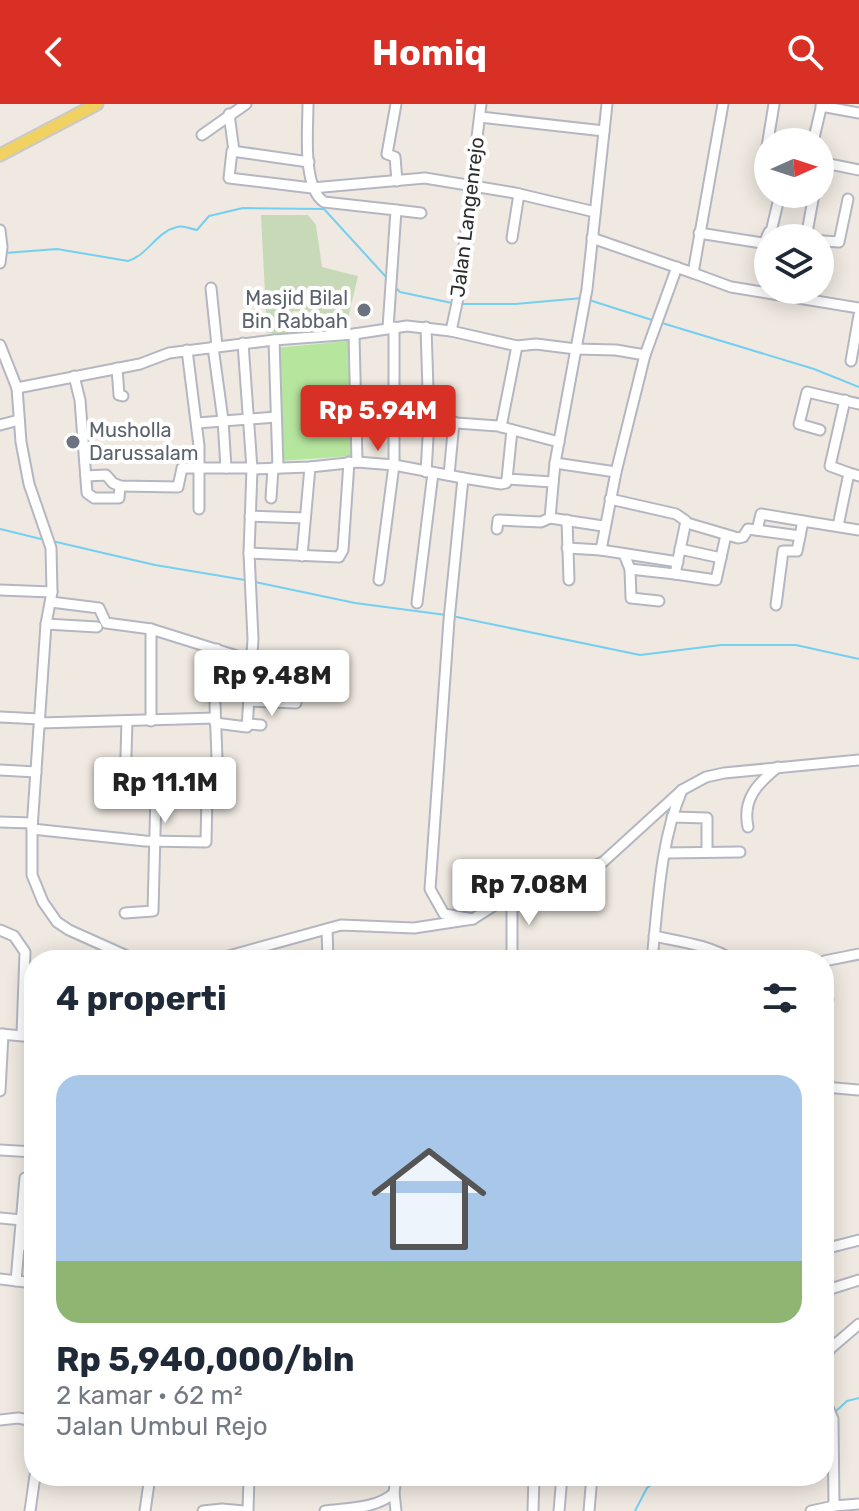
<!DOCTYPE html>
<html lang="id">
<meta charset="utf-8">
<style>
:root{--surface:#fff;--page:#f6f6f7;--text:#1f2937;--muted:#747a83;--accent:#d93025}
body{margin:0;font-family:Rubik,sans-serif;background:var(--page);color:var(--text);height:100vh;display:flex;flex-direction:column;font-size:30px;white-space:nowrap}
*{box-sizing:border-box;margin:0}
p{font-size:26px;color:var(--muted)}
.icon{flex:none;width:44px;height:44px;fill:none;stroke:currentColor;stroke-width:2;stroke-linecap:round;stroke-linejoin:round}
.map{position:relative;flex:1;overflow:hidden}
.details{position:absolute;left:24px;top:846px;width:810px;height:536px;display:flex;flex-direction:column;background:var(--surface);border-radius:32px;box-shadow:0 4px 20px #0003}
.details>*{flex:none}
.needle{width:52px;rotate:87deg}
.tools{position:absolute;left:754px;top:24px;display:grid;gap:16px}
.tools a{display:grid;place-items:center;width:80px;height:80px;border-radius:50%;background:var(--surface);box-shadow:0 4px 20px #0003;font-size:40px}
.price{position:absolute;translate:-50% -68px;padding:0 18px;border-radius:8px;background:#fff;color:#222;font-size:26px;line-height:52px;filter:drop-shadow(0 2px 4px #0008)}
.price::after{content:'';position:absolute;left:50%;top:48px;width:24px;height:18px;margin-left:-12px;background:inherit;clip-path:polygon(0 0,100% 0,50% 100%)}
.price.current{background:var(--accent);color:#fff}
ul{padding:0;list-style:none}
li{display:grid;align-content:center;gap:16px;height:424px;padding:0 32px}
li span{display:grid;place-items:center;height:248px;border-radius:24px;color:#555}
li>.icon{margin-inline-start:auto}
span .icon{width:144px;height:144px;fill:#fffc;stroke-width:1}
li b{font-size:34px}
h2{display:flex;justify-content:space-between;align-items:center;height:96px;padding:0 32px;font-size:34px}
header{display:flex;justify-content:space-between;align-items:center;height:104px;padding:0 32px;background:var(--accent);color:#fff;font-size:36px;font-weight:700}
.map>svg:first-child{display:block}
.green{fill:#b6e59e}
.cemetery{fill:#c8d9b8}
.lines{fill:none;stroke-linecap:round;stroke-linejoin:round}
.stream{stroke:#75cff0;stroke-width:2}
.minor-casing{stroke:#b4b7c1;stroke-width:13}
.major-casing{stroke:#c9c9c9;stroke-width:15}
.minor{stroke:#fff;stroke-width:9}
.major{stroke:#f2d163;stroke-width:11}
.worship-dot{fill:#6b7280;stroke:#fff;stroke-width:3}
.labels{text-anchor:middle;stroke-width:8;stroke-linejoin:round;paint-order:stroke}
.street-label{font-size:20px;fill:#2e2e2e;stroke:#fff}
.worship-label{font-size:20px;fill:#5b616d;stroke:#fff;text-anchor:end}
</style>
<header><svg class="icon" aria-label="back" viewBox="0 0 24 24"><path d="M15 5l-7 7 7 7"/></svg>Homiq<svg class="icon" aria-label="search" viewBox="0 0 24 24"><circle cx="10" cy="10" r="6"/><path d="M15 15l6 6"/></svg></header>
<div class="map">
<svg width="859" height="1407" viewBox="0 0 859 1407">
<rect width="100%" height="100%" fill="#efe9e1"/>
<polygon class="green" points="348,237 352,352 280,357 275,244"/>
<polygon class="cemetery" points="261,111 308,111 316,121 322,163 358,172 347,218 313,208 293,207 289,229 267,229"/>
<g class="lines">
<g class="stream">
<path d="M5 149 57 145 128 157C148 151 156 128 177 123 184 121 190 125 197 126L209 112 243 104 324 105 387 174"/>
<polyline points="394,182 400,188 452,199"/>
<polyline points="589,196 652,216"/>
<polyline points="462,200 515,200 583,194"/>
<polyline points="662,219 814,265 859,283"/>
<polyline points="0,425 45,436"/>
<polyline points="52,437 155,461 245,476"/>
<polyline points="255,478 355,499 446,511"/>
<polyline points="452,512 640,551 721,541 796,541 859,555"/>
<polyline points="834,1309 847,1297 859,1294"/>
<polyline points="635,1407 647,1384 662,1372"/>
</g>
<defs>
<g id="minor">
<path d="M308 0C308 26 302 83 324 98L396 106 388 224"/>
<polyline points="396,0 387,50 395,53 397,77"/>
<polyline points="821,2 859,9"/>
<polyline points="229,10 234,47"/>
<polyline points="480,13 604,27"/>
<polyline points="202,31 246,0"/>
<polyline points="813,38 822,0"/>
<polyline points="309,58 232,47 229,74 312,84 425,74 515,89 595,108"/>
<polyline points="820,58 859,66"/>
<polyline points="768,59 765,55 774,0"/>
<polyline points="396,106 421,109"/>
<polyline points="0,126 2,143 0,159"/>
<polyline points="771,128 780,90"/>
<polyline points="699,129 762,139 765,137 769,128 807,134"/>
<polyline points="512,134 519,90"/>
<polyline points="592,134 693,169 723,0"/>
<polyline points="806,134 814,90"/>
<polyline points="820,137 823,137 820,153"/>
<polyline points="823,137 839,138 848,95"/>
<polyline points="693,169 731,183 859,204"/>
<polyline points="211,184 217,242"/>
<polyline points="451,227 458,194 481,0"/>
<polyline points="354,230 357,358"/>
<polyline points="274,236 278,364"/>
<polyline points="0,241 17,284 21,338 29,380 51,444 52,488 46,520 32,725 32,771 43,798 57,818 69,826 136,856"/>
<polyline points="213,243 223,316 226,364"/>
<polyline points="187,246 199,342 199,405"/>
<polyline points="851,257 859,211"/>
<polyline points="117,264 119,291 123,292"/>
<polyline points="74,272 80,296 87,389 94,394 119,394 120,382"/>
<polyline points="17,284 140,260 169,249 274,236 354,230 407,222 451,227 517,242 536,240 576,245 616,246 645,251"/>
<polyline points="845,296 830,362 849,369"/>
<polyline points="429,317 498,322 559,338"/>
<polyline points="197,319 276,313"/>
<polyline points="0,321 19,316"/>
<polyline points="501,323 517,242"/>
<polyline points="512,326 507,375 552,378"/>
<polyline points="820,326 799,320 807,288 859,300"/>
<polyline points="555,359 616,368"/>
<polyline points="252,365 310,363 357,358 394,361 463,374 449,516 430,785 444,810 473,815"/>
<polyline points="426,368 429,317 426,223"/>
<polyline points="449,371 454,318"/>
<polyline points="86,372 106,371 113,379 120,382 178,383 182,364 252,364"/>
<polyline points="463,374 501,380 506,379 507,375"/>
<polyline points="271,394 273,364"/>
<polyline points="610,395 676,410 686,417 675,470 630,465"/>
<polyline points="250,412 305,414"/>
<polyline points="567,416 569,476"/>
<polyline points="687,419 738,434 743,433 748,425 800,432 803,417 859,426"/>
<polyline points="603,422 550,414 555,359 587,185 607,0"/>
<polyline points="838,422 849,369 859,372"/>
<polyline points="497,425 498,416 541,418 550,414"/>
<polyline points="757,426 761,410 803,417"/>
<polyline points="567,444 601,446 678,458"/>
<polyline points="680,445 721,454"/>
<polyline points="601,446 616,368 645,251 677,163"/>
<polyline points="249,449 339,453 343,446 349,358"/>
<polyline points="624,450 630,465 631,494 659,497"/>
<polyline points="302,452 310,363"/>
<polyline points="675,470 716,476 726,431"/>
<polyline points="379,476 394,361 394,223"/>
<polyline points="0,486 52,488"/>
<polyline points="51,498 99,504 106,519 151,525"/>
<polyline points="417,499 433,369"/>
<polyline points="776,501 783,447 797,447 800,432"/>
<polyline points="46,520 97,523"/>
<polyline points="216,586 217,545"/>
<polyline points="250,597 296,599"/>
<polyline points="0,613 40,615"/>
<polyline points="151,617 151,525 253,557"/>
<polyline points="40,619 215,614"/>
<polyline points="215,619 247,623 253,535 249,449 252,365 243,239"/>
<polyline points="249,620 261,621"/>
<polyline points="0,666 36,668"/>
<polyline points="672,713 707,714 707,748"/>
<polyline points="0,718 32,719"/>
<path d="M748 723C742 695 758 679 778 663"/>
<polyline points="32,725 145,737 206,738 207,690 218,683 215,600"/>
<polyline points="665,749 740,748"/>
<polyline points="125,809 153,807 156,689 125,684 127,617"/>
<polyline points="327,825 328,856"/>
<polyline points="0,826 14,832 25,848 22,931"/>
<path d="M654 832C682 838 709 841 733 856"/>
<polyline points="214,856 341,821 414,824 473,815 512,790 555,783 579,768 603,758 682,686"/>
<polyline points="512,856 512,790"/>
<path d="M652 856C658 800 660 738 682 686L706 673 724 669 859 656"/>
<polyline points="824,857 859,850"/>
<polyline points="824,896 828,896"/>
<polyline points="0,930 34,933"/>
<polyline points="824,983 859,986"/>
<polyline points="0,987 3,930"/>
<polyline points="0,1046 34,1048"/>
<polyline points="0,1114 22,1116"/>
<polyline points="20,1141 34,1142"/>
<polyline points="824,1145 859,1136"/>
<polyline points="0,1175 34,1179"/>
<polyline points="16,1177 25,1074"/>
<polyline points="824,1187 859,1176"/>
<polyline points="824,1254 831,1244 859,1220"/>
<polyline points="824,1294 833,1315 834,1402 859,1400"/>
<polyline points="0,1316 18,1314 34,1317"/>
<polyline points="394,1389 396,1407"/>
<polyline points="30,1407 35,1372"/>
<polyline points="145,1407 150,1372"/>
<polyline points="203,1407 222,1405 244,1407"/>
<polyline points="248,1407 249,1372"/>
<path d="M325 1407C348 1404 376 1405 394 1389L396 1372"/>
<polyline points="533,1407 534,1372"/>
<polyline points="559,1407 562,1372"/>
<polyline points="589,1407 592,1372"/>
<polyline points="811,1407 834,1402"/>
</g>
<polyline id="major" points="0,51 97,0"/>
</defs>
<use href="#minor" class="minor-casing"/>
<use href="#major" class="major-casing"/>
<use href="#minor" class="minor"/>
<use href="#major" class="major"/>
</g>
<g class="worship-dot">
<circle cx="364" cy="206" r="8"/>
<circle cx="73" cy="338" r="8"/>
</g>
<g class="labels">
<g class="street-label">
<text transform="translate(467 113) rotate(-83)" y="7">Jalan Langenrejo</text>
</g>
<g class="worship-label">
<text x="348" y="201">Masjid Bilal<tspan x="348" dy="23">Bin Rabbah</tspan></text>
<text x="89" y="333" text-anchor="start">Musholla<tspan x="89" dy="23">Darussalam</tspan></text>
</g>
</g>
</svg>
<div class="tools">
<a><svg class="needle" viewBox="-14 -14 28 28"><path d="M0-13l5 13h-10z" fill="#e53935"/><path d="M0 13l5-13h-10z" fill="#747a83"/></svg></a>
<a><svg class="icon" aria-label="layers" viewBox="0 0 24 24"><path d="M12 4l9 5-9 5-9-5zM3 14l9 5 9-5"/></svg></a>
</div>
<b class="price current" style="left:378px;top:349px">Rp 5.94M</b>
<b class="price" style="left:272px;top:614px">Rp 9.48M</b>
<b class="price" style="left:165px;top:721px">Rp 11.1M</b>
<b class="price" style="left:529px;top:823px">Rp 7.08M</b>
<section class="details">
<h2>4 properti<svg class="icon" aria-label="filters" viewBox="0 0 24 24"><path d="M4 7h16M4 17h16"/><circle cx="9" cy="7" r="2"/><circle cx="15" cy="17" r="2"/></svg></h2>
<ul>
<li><span style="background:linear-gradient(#a9c7e8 75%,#8fb573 0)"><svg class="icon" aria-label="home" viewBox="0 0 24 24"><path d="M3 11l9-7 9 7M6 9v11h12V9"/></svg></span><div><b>Rp 5,940,000/bln</b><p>2 kamar · 62 m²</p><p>Jalan Umbul Rejo</p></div></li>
</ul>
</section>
</div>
